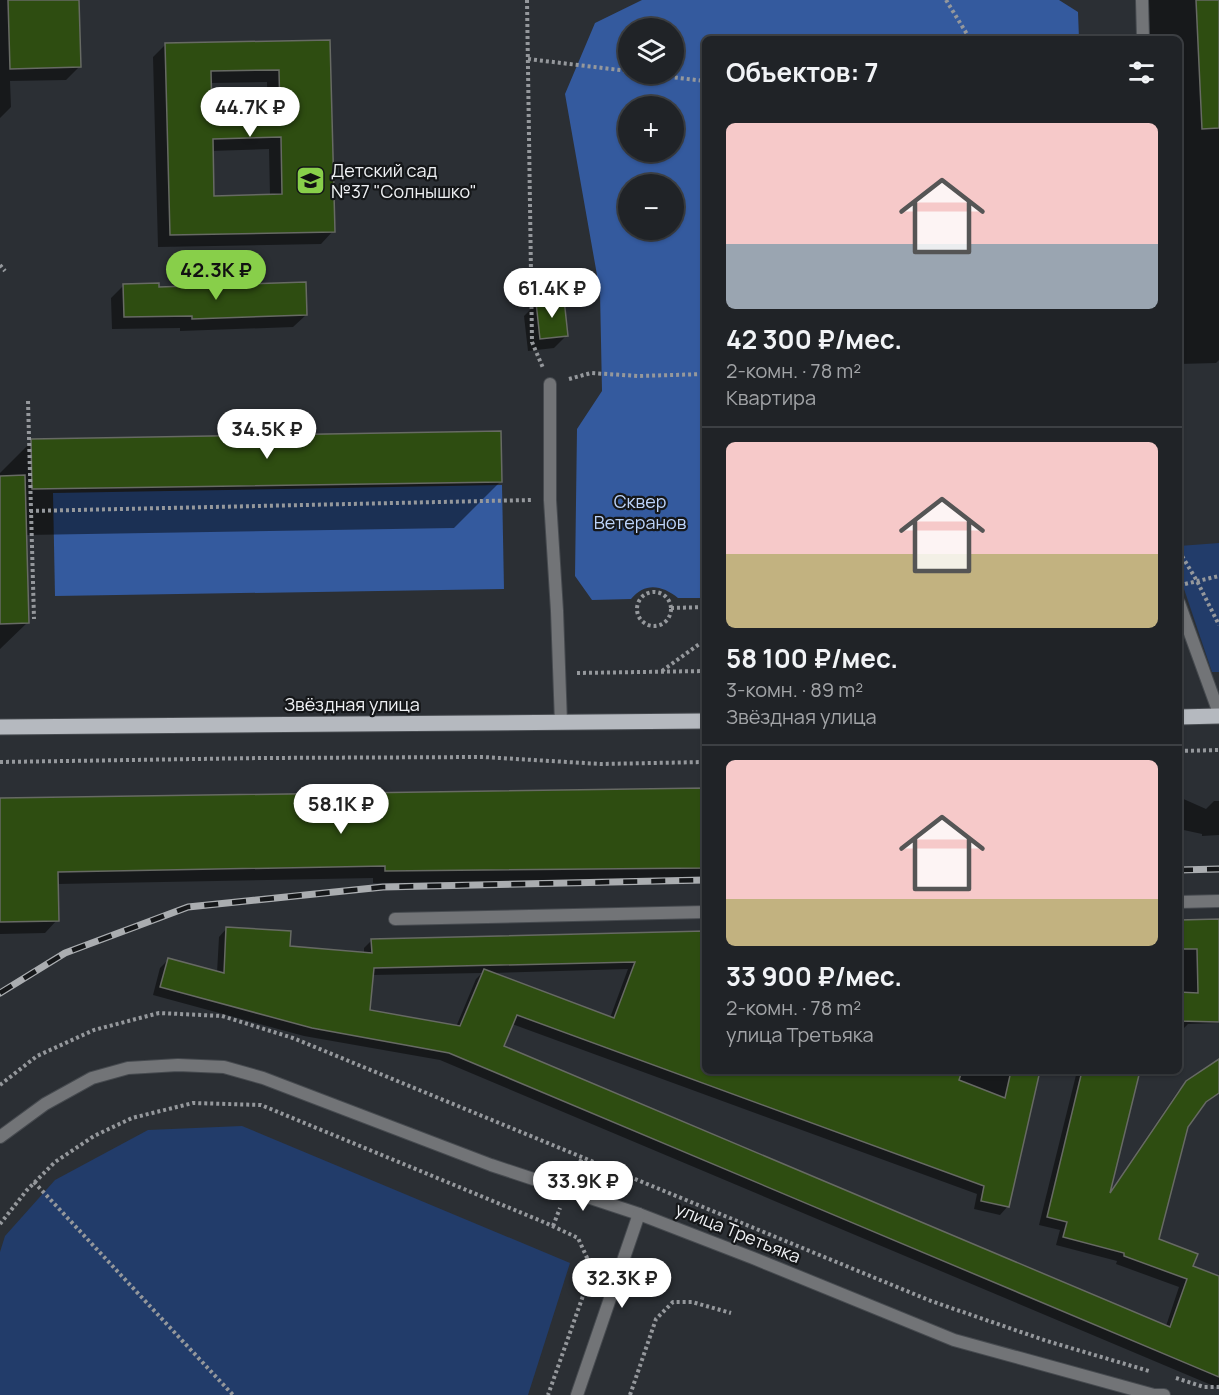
<!DOCTYPE html>
<html lang="ru">
<meta charset="utf-8">
<style>
:root{--surface:#202327;--page:#2d2f33;--text:#f1f3f6;--muted:#a2a4a7;--line:#3d4044;--accent:#88cf4a}
body{margin:0;font-family:Manrope,sans-serif;background:var(--page);color:var(--text);height:100vh;display:flex;flex-direction:column;font-size:22px;white-space:nowrap}
*{box-sizing:border-box;margin:0}
p{font-size:20px;color:var(--muted)}
.icon{flex:none;width:33px;height:33px;fill:none;stroke:currentColor;stroke-width:2;stroke-linecap:round;stroke-linejoin:round}
.map{position:relative;flex:1;overflow:hidden}
.sheet{position:absolute;left:702px;top:36px;width:480px;height:1038px;display:flex;flex-direction:column;background:var(--surface);border-radius:9px;box-shadow:0 2px 4px #0004,0 0 0 2px var(--line)}
.sheet>*{flex:none}
.tools{position:absolute;left:618px;top:18px;display:grid;gap:12px}
.tools a{display:grid;place-items:center;width:66px;height:66px;border-radius:50%;background:var(--surface);box-shadow:0 2px 4px #0004,0 0 0 2px var(--line);font-size:30px}
.price{position:absolute;translate:-50% -51px;padding:0 14px;border-radius:21px;background:#fff;color:#222;font-size:20px;line-height:39px;filter:drop-shadow(0 2px 3px #0008)}
.price::after{content:'';position:absolute;left:50%;top:36px;width:18px;height:14px;margin-left:-9px;background:inherit;clip-path:polygon(0 0,100% 0,50% 100%)}
.price.selected{background:var(--accent);color:#111}
ul{padding:0;list-style:none}
li{display:grid;align-content:center;gap:12px;height:318px;padding:0 24px}
li+li{border-top:2px solid var(--line)}
li span{display:grid;place-items:center;height:186px;border-radius:9px;color:#555}
li>.icon{margin-inline-start:auto}
span .icon{width:108px;height:108px;fill:#fffc;stroke-width:1}
li b{font-size:26px}
h2{display:flex;justify-content:space-between;align-items:center;height:72px;padding:0 24px;font-size:26px}
.map>svg:first-child{display:block}
.green{fill:#223c6a}
.forest{fill:#345a9e;fill-rule:evenodd}
.shadow{fill:#0007;fill-rule:evenodd}
.building{fill:#2e4d11;stroke:#676a64;stroke-width:1.5;fill-rule:evenodd}
.lines{fill:none;stroke-linecap:round;stroke-linejoin:round}
.service-casing{stroke:#464a4f;stroke-width:14}
.minor-casing{stroke:#464a4f;stroke-width:14}
.primary-casing{stroke:#464a4f;stroke-width:17}
.path{stroke:#95989c;stroke-width:4;stroke-dasharray:3 3;stroke-linecap:butt}
.service{stroke:#727477;stroke-width:12}
.minor{stroke:#727477;stroke-width:12}
.primary{stroke:#b5b9bf;stroke-width:15}
.rail-casing{stroke:#aaadb0;stroke-width:7}
.rail{stroke:#151719;stroke-width:4.5;stroke-dasharray:14;stroke-linecap:butt}
.labels{text-anchor:middle;stroke-width:4.5;stroke-linejoin:round;paint-order:stroke}
.poi-label{font-size:18px;fill:#eff1f4;stroke:#151719;text-anchor:start}
.park-label{font-size:18px;fill:#bdd4fa;stroke:#151719}
.street-label{font-size:18px;fill:#eff1f4;stroke:#151719}
</style>
<div class="map">
<svg width="1219" height="1395" viewBox="0 0 1219 1395">
<rect width="100%" height="100%" fill="#2b2f34"/>
<g class="green">
<polygon points="1219,543 1219,672 1212,672 1179,574 1179,546"/>
<polygon points="242,1126 570,1263 528,1395 0,1395 0,1252 5,1236 55,1180 148,1130"/>
</g>
<g class="forest">
<path d="M642 0H1059L1078 12 1079 39H705V598H678C662 585 645 582 631 599L592 600 575 576 577 429 602 391 600 292 565 94 595 23ZM628 28H674V74H628ZM628 106H674V152H628ZM628 184H674V230H628Z"/>
<polygon points="502,485 504,589 55,596 53,493"/>
</g>
<g class="shadow">
<polygon points="0,0 78,0 80,66 66,80 10,81 11,107 0,118"/>
<polygon points="1148,0 1219,0 1219,360 1216,363 1179,364 1179,39 1150,39"/>
<path d="M328 41 333 231 321 244 158 247 153 57 166 44ZM267 82 268 114 211 116 210 83ZM269 149 270 196 213 197 211 151Z"/>
<polygon points="123,286 158,288 306,315 293,327 180,331 180,328 112,329 111,298"/>
<polygon points="537,303 566,336 554,348 528,351 524,316"/>
<polygon points="32,441 501,481 454,528 26,535 28,622 0,649 0,473"/>
<polygon points="705,790 705,880 373,883 373,878 57,884 57,920 45,933 0,934 0,799"/>
<polygon points="1179,797 1206,809 1214,801 1219,801 1219,835 1202,836 1202,834 1179,829"/>
<polygon points="1219,921 1219,1023 1188,1024 1183,1029 1181,1029 1179,1034 1179,922"/>
<path d="M227 928 288 947 364 954V948L372 940 705 933V1071H1039L1008 1206 1000 1215 974 1209 977 1194 512 1024 503 1047 1166 1326 1179 1287 1116 1264 1117 1261 1056 1245 1060 1230 1039 1225 1077 1071H1139L1109 1193 1178 1091 1187 1082 1219 1061V1094L1201 1106 1187 1127 1157 1240 1191 1267 1219 1277V1384L1216 1387 440 1060 304 1036 153 995 160 968 168 960 217 973 219 937ZM628 969 610 1018 489 973ZM482 973 476 979 456 1027 369 1011 372 975Z"/>
</g>
<g class="building">
<polygon points="8,0 79,0 81,67 10,69"/>
<polygon points="1196,0 1219,0 1219,128 1202,129"/>
<path d="M330 40 335 232 170 235 165 43ZM279 70 280 113 212 114 211 71ZM281 137 282 194 214 196 213 139Z"/>
<polygon points="306,282 307,315 192,319 192,316 124,317 123,284 159,283 159,287"/>
<polygon points="564,299 568,336 540,339 536,302"/>
<polygon points="501,431 502,482 32,489 31,439"/>
<polygon points="25,475 29,623 0,624 0,476"/>
<polygon points="705,788 705,868 385,871 385,866 58,872 59,921 0,922 0,798"/>
<polygon points="1219,919 1219,1022 1179,1021 1179,992 1198,993 1197,949 1179,949 1179,920"/>
<path d="M226 927 291 931 290 946 372 953 371 939 705 931V1071H962L959 1080 1005 1098 1011 1071H1040L1009 1207 981 1201 984 1186 517 1015 504 1046 1170 1327 1187 1279 1124 1256V1253L1063 1237 1067 1222 1047 1217 1082 1071H1140L1110 1193 1186 1081 1219 1059V1093L1206 1102 1188 1127 1159 1239 1198 1254 1193 1266 1219 1276V1377L449 1053 312 1028 160 987 168 958 224 973ZM635 962 614 1018 484 969 460 1026 370 1010 374 968Z"/>
</g>
<g class="lines">
<defs>
<g id="service">
<polyline points="1142,0 1143,39"/>
<polyline points="550,384 550,500 557,611 561,723"/>
<polyline points="1179,603 1219,713"/>
<polyline points="1179,902 1219,901"/>
<polyline points="395,919 705,912"/>
</g>
<g id="minor">
<polyline points="0,1137 45,1104 92,1078 128,1068 178,1065 224,1067 263,1078 491,1165 639,1214 753,1258 954,1340 1154,1395 1164,1395"/>
<polyline points="577,1395 639,1214"/>
</g>
<g id="primary">
<polyline points="1179,717 1219,716"/>
<polyline points="0,727 705,721"/>
</g>
</defs>
<use href="#service" class="service-casing"/>
<use href="#minor" class="minor-casing"/>
<use href="#primary" class="primary-casing"/>
<g class="path">
<polyline points="527,0 532,342 543,368"/>
<polyline points="946,0 970,39"/>
<polyline points="528,59 628,71"/>
<polyline points="645,74 705,81"/>
<polyline points="0,265 5,271"/>
<polyline points="569,379 591,373 639,376 705,374"/>
<polyline points="28,401 34,619"/>
<polyline points="30,511 531,500"/>
<polyline points="1179,551 1197,581 1219,625"/>
<polyline points="1185,584 1219,576"/>
<circle cx="654" cy="609" r="17"/>
<polyline points="671,608 705,607"/>
<polyline points="662,671 705,640"/>
<polyline points="577,673 705,671"/>
<polyline points="1179,751 1219,750"/>
<polyline points="0,762 262,758 483,757 601,764 705,762"/>
<polyline points="0,1085 37,1056 94,1030 159,1013 222,1016 293,1038 931,1301 1047,1341 1149,1371"/>
<polyline points="575,1173 582,1158"/>
<polyline points="34,1182 233,1395"/>
<polyline points="0,1224 27,1190 55,1162 94,1136 132,1118 193,1103 261,1105 546,1223 578,1238 588,1260 584,1293 548,1395"/>
<polyline points="553,1226 560,1208"/>
<polyline points="1176,1378 1204,1387 1219,1387"/>
<polyline points="630,1395 656,1319 673,1302 692,1302 731,1313"/>
</g>
<use href="#service" class="service"/>
<use href="#minor" class="minor"/>
<use href="#primary" class="primary"/>
<defs>
<g id="rail">
<polyline points="1179,870 1219,869"/>
<polyline points="0,993 65,953 188,907 383,887 705,880"/>
</g>
</defs>
<use href="#rail" class="rail-casing"/>
<use href="#rail" class="rail"/>
</g>
<defs>
<symbol id="school-square" viewBox="-11 -11 22 22"><rect x="-9" y="-9" width="18" height="18" rx="4" fill="#88cf4a" stroke="#151719"/><path d="M0-5L7-2L0 1L-7-2ZM-4 1L0 2.5L4 1V4Q0 6-4 4Z" fill="#111"/></symbol>
</defs>
<g fill-rule="evenodd">
<use href="#school-square" x="294" y="164" width="33" height="33"/>
</g>
<g class="labels">
<g class="poi-label">
<text x="331" y="177">Детский сад<tspan x="331" dy="21">№37 "Солнышко"</tspan></text>
</g>
<g class="park-label">
<text x="640" y="508">Сквер<tspan x="640" dy="21">Ветеранов</tspan></text>
</g>
<g class="street-label">
<text x="352" y="711">Звёздная улица</text>
<text transform="translate(738 1233) rotate(22)" y="6">улица Третьяка</text>
</g>
</g>
</svg>
<div class="tools">
<a><svg class="icon" aria-label="layers" viewBox="0 0 24 24"><path d="M12 4l9 5-9 5-9-5zM3 14l9 5 9-5"/></svg></a>
<a>+</a>
<a>−</a>
</div>
<b class="price" style="left:250px;top:138px">44.7K ₽</b>
<b class="price selected" style="left:216px;top:301px">42.3K ₽</b>
<b class="price" style="left:552px;top:319px">61.4K ₽</b>
<b class="price" style="left:267px;top:460px">34.5K ₽</b>
<b class="price" style="left:341px;top:835px">58.1K ₽</b>
<b class="price" style="left:583px;top:1212px">33.9K ₽</b>
<b class="price" style="left:622px;top:1309px">32.3K ₽</b>
<section class="sheet">
<h2>Объектов: 7<svg class="icon" aria-label="filters" viewBox="0 0 24 24"><path d="M4 7h16M4 17h16"/><circle cx="9" cy="7" r="2"/><circle cx="15" cy="17" r="2"/></svg></h2>
<ul>
<li><span style="background:linear-gradient(#f6c9c9 65%,#9aa5b1 0)"><svg class="icon" aria-label="home" viewBox="0 0 24 24"><path d="M3 11l9-7 9 7M6 9v11h12V9"/></svg></span><div><b>42 300 ₽/мес.</b><p>2-комн. · 78 m²</p><p>Квартира</p></div></li>
<li><span style="background:linear-gradient(#f6c9c9 60%,#c2b280 0)"><svg class="icon" aria-label="home" viewBox="0 0 24 24"><path d="M3 11l9-7 9 7M6 9v11h12V9"/></svg></span><div><b>58 100 ₽/мес.</b><p>3-комн. · 89 m²</p><p>Звёздная улица</p></div></li>
<li><span style="background:linear-gradient(#f6c9c9 75%,#c2b280 0)"><svg class="icon" aria-label="home" viewBox="0 0 24 24"><path d="M3 11l9-7 9 7M6 9v11h12V9"/></svg></span><div><b>33 900 ₽/мес.</b><p>2-комн. · 78 m²</p><p>улица Третьяка</p></div></li>
</ul>
</section>
</div>
